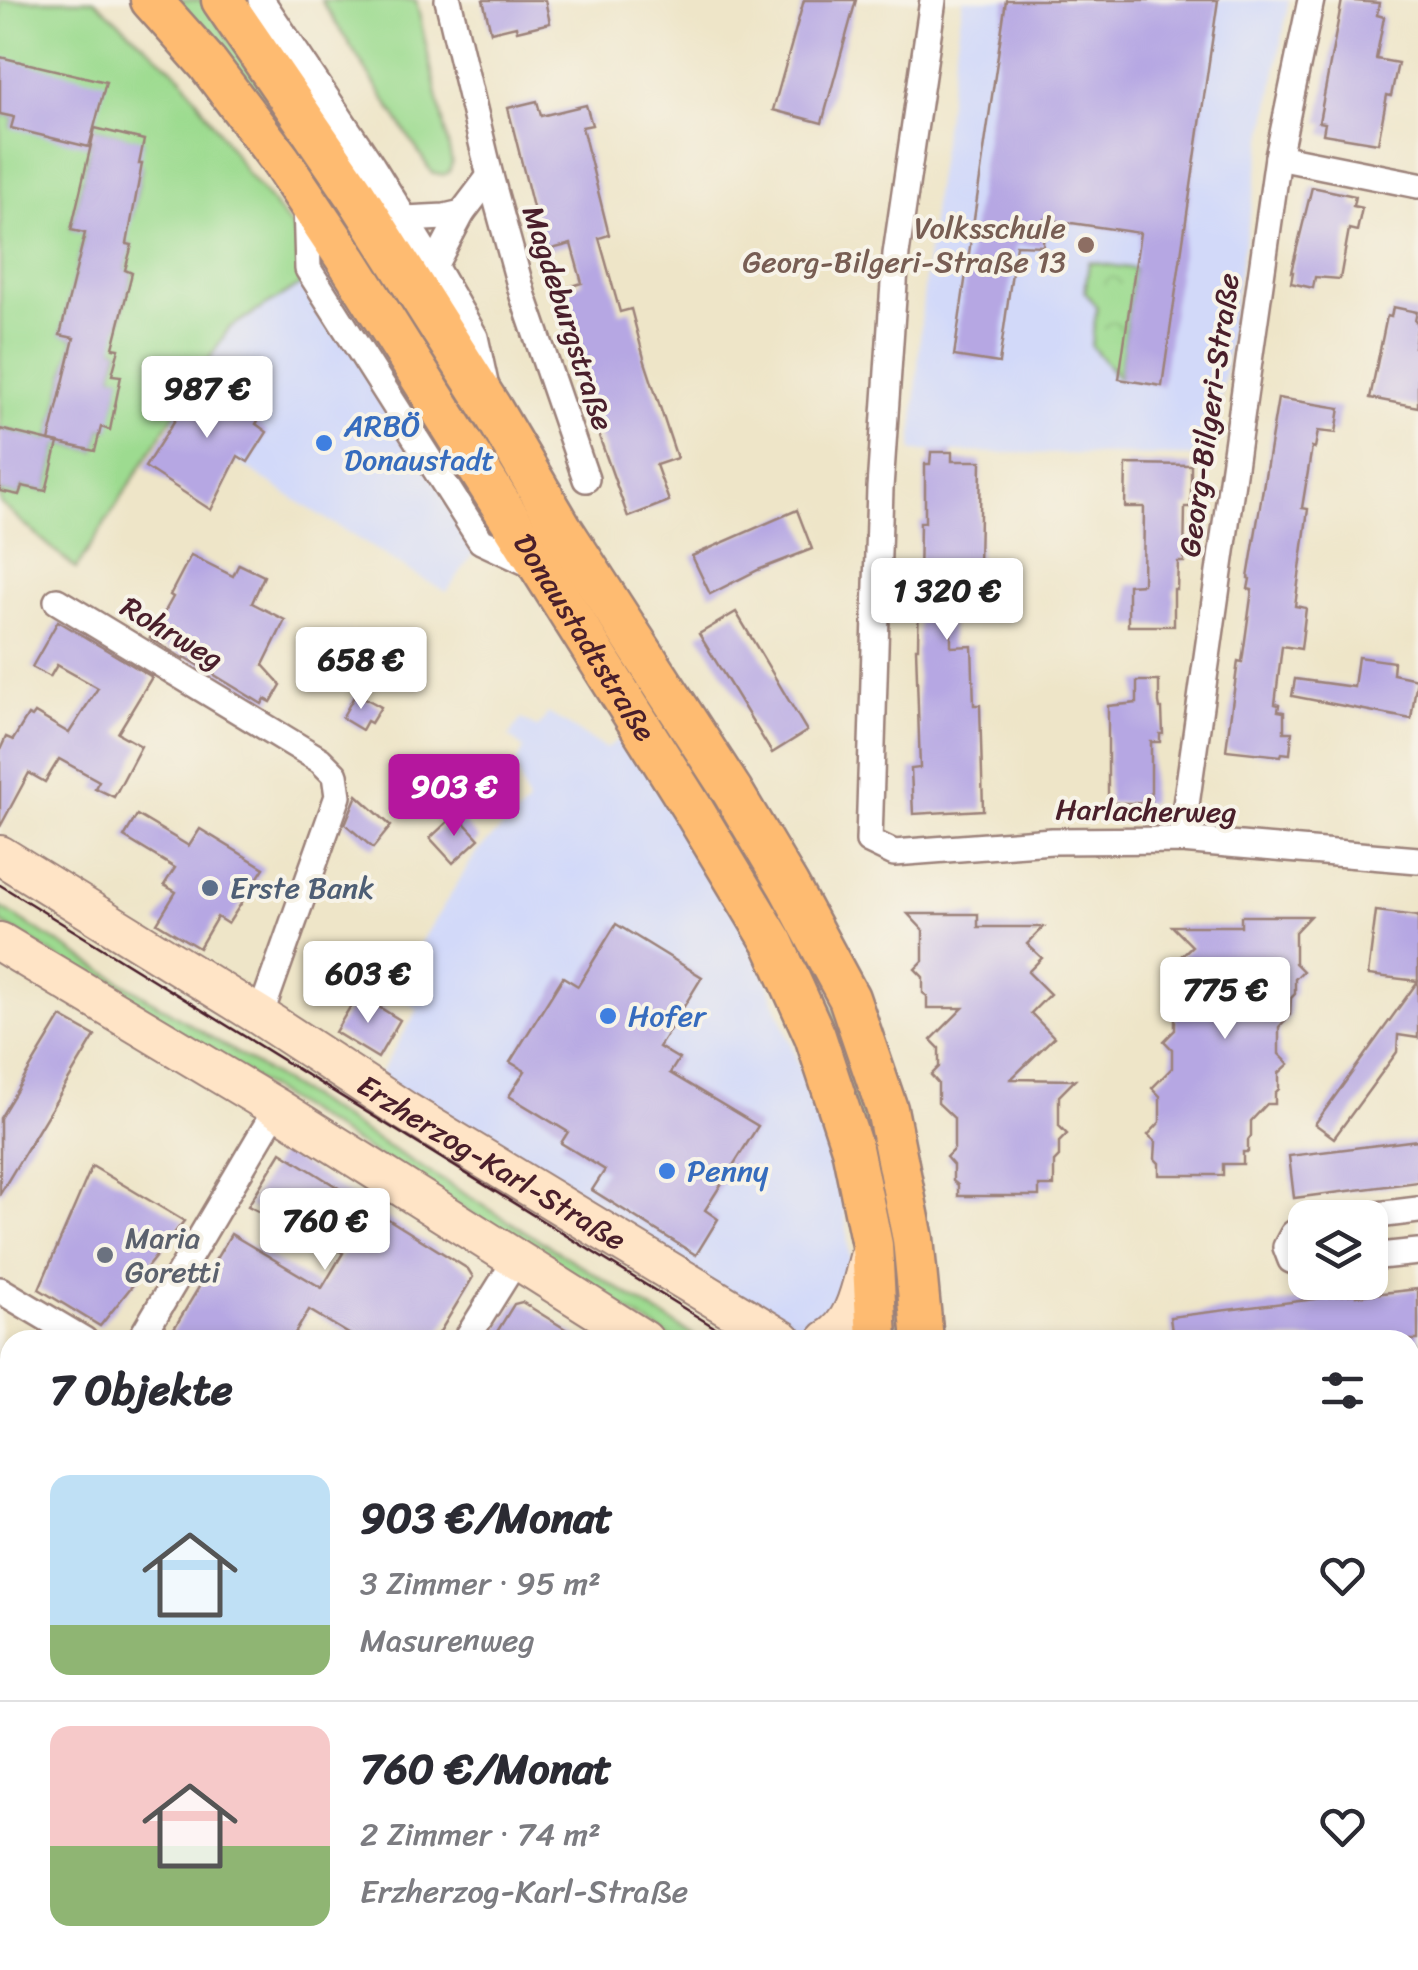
<!DOCTYPE html>
<html lang="de">
<meta charset="utf-8">
<style>
:root{--surface:#fff;--page:#f7f7f7;--text:#2b2b33;--muted:#7c7c81;--line:#e1e1e2;--accent:#b5179e}
body{margin:0;font-family:Sriracha,sans-serif;background:var(--page);color:var(--text);height:100vh;display:flex;flex-direction:column;font-size:38px;white-space:nowrap}
*{box-sizing:border-box;margin:0}
p{font-size:32px;color:var(--muted)}
.icon{flex:none;width:55px;height:55px;fill:none;stroke:currentColor;stroke-width:2;stroke-linecap:round;stroke-linejoin:round}
.map{position:relative;flex:1;overflow:hidden}
.side{position:absolute;left:0px;top:1330px;width:1420px;height:640px;display:flex;flex-direction:column;background:var(--surface);border-radius:30px 30px 0 0;box-shadow:0 5px 15px #0003}
.side>*{flex:none}
.tools{position:absolute;left:1288px;top:1200px;display:grid;gap:20px}
.tools a{display:grid;place-items:center;width:100px;height:100px;border-radius:20px;background:var(--surface);box-shadow:0 5px 15px #0003;font-size:50px}
.price{position:absolute;translate:-50% -85px;padding:0 22px;border-radius:10px;background:#fff;color:#222;font-size:32px;line-height:65px;filter:drop-shadow(0 2px 5px #0008)}
.price::after{content:'';position:absolute;left:50%;top:60px;width:30px;height:22px;margin-left:-15px;background:inherit;clip-path:polygon(0 0,100% 0,50% 100%)}
.price.on{background:var(--accent);color:#fff}
ul{padding:0;list-style:none}
li{display:flex;align-items:center;gap:30px;height:250px;padding:0 50px}
li+li{border-top:2px solid var(--line)}
li span{display:grid;place-items:center;flex:none;width:280px;height:200px;border-radius:20px;color:#555}
li>.icon{margin-inline-start:auto}
span .icon{width:120px;height:120px;fill:#fffc;stroke-width:1}
li b{font-size:42px}
h2{display:flex;justify-content:space-between;align-items:center;height:120px;padding:0 50px;font-size:42px}
.map>svg:first-child{display:block}
.built{fill:#d2d9f9}
.grass{fill:#9ddb90;stroke:#747d5e;stroke-width:2.5}
.park{fill:url(#park-crowns);stroke:#747d5e;stroke-width:2.5}
.garden{fill:url(#garden-furrows);stroke:#747d5e;stroke-width:2.5}
.building{fill:#b6a7e3}
.lines{fill:none;stroke-linecap:round;stroke-linejoin:round}
.minor-casing{stroke:#9c827a;stroke-width:30}
.secondary-casing{stroke:#9c827a;stroke-width:42}
.primary-casing{stroke:#9c827a;stroke-width:45}
.minor{stroke:#fff;stroke-width:25}
.secondary{stroke:#ffe4c6;stroke-width:38}
.primary{stroke:#febb71;stroke-width:40}
.tram{stroke:#4a1f2b;stroke-width:2.5}
.education-dot{fill:#8d6e63;stroke:#f7f3e8;stroke-width:4}
.shop-dot{fill:#3f7fe0;stroke:#f7f3e8;stroke-width:4}
.service-dot{fill:#5c6f8a;stroke:#f7f3e8;stroke-width:4}
.worship-dot{fill:#6b7280;stroke:#f7f3e8;stroke-width:4}
.labels{text-anchor:middle;stroke-width:8;stroke-linejoin:round;paint-order:stroke}
.education-label{font-size:30px;fill:#785e54;stroke:#f7f3e8;text-anchor:end}
.street-label{font-size:30px;fill:#4a1f2b;stroke:#f7f3e8}
.shop-label{font-size:30px;fill:#366cbe;stroke:#f7f3e8;text-anchor:start}
.service-label{font-size:30px;fill:#4e5e75;stroke:#f7f3e8;text-anchor:start}
.worship-label{font-size:30px;fill:#5b616d;stroke:#f7f3e8;text-anchor:start}
</style>
<div class="map">
<svg width="1418" height="1970" viewBox="0 0 1418 1970">
<defs>
<pattern id="park-crowns" width="20" height="18" patternUnits="userSpaceOnUse" patternTransform="scale(2.5)"><rect width="20" height="18" fill="#9ddb90"/><path d="M2 6a3 3 0 1 1 6 0M12 15a3 3 0 1 1 6 0" fill="none" stroke="#89bc7c"/></pattern>
<pattern id="garden-furrows" width="10" height="10" patternUnits="userSpaceOnUse" patternTransform="scale(2.5)"><rect width="10" height="10" fill="#9ddb90"/><path d="M-1 1l2-2M0 10L10 0M9 11l2-2" fill="none" stroke="#89bc7c"/></pattern>
</defs>
<rect width="100%" height="100%" fill="#f7f3e8"/>
<filter id="ink" filterUnits="userSpaceOnUse"><feTurbulence type="fractalNoise" baseFrequency=".01" numOctaves="2"/><feDisplacementMap in="SourceGraphic" scale="20" xChannelSelector="R" yChannelSelector="G"/><feConvolveMatrix kernelMatrix="1 2 1 2 8 2 1 2 1" color-interpolation-filters="sRGB"/></filter>
<filter id="wash" filterUnits="userSpaceOnUse"><feTurbulence type="fractalNoise" baseFrequency=".0048" numOctaves="4" result="noise"/><feDisplacementMap in="SourceGraphic" scale="40" xChannelSelector="R" yChannelSelector="G"/><feGaussianBlur stdDeviation="2.25" result="paint"/><feColorMatrix in="noise" values="0 0 0 0 0 0 0 0 0 0 0 0 0 0 0 0 0 1.4 0 .05"/><feComposite in="paint" operator="in"/></filter>
<g filter="url(#wash)">
<rect width="100%" height="100%" fill="#eee5c8"/>
<g class="built">
<polygon points="963,0 1289,0 1235,296 1213,457 912,451 922,308 934,195"/>
<polygon points="327,269 498,536 472,555 447,592 423,579 305,506 171,418 229,328"/>
<polygon points="548,713 606,749 628,732 743,917 840,1174 851,1269 830,1340 750,1340 367,1096 418,1009 391,991 476,853 528,804 515,765 524,749 509,737 521,719 538,728"/>
</g>
<g class="grass">
<polygon points="0,0 94,0 182,77 247,173 327,269 229,328 76,569 0,503 0,491 19,495 22,486 46,491 58,443 95,451 101,427 109,429 120,377 112,375 119,350 107,345 120,322 132,273 125,270 131,245 118,241 132,217 142,165 135,164 143,141 94,128 0,57"/>
<polygon points="171,0 202,0 321,171 715,799 824,985 873,1127 888,1193 904,1340 898,1340 896,1299 880,1195 833,1049"/>
<polygon points="321,0 416,0 452,163 449,172 443,175 432,173"/>
<polygon points="0,114 14,117 11,127 67,130 93,137 71,229 85,233 61,334 74,338 49,441 0,429"/>
<polygon points="0,907 693,1335 689,1340 674,1340 0,922"/>
<polygon points="10,1893 10,1960 87,1960 81,1970 0,1970 0,1896"/>
</g>
<g class="park">
<polygon points="1089,262 1135,269 1119,379 1091,345 1097,308 1085,292"/>
<polygon points="1418,1341 1418,1610 1410,1605 1410,1342"/>
</g>
<polygon class="garden" points="115,1960 461,1960 478,1970 108,1970"/>
<g id="blocks">
<g class="building">
<polygon points="483,0 545,0 550,23 517,31 516,26 491,32"/>
<polygon points="804,0 856,0 822,123 773,110"/>
<polygon points="1006,0 1218,0 1162,386 1119,379 1140,233 1044,219 1043,246 1016,245 999,363 954,356"/>
<polygon points="1342,0 1379,3 1377,15 1384,17 1376,59 1398,63 1391,96 1387,95 1378,143 1323,134 1325,123 1319,122"/>
<polygon points="0,57 106,82 89,147 11,128 14,117 0,114"/>
<polygon points="537,101 541,116 586,105 592,125 582,127 609,235 599,238 620,312 631,309 645,362 677,458 656,465 669,501 628,517 584,394 555,291 582,283 571,244 544,251 508,108"/>
<polygon points="95,128 144,140 139,164 142,164 127,244 132,245 125,270 132,273 113,348 119,349 112,375 121,376 110,430 101,427 95,451 49,441 74,338 60,335 85,233 71,230"/>
<polygon points="1312,187 1355,196 1353,206 1362,208 1357,231 1349,229 1340,279 1315,277 1313,288 1291,283 1293,272 1291,272"/>
<polygon points="1393,307 1417,312 1415,321 1418,324 1414,347 1418,348 1418,407 1370,398 1387,316 1391,317"/>
<polygon points="206,371 262,414 256,424 267,432 248,462 238,456 211,510 145,467"/>
<polygon points="1278,398 1340,408 1336,433 1318,431 1315,448 1312,447 1302,508 1308,509 1295,606 1306,608 1301,649 1282,646 1275,704 1279,705 1278,711 1284,712 1284,732 1292,732 1290,754 1282,753 1281,756 1226,750 1238,661 1242,662 1252,590 1248,589 1250,579 1248,578"/>
<polygon points="0,429 58,443 46,491 22,486 19,495 0,491"/>
<polygon points="931,452 952,452 952,461 981,461 979,566 958,565 971,596 967,606 951,606 951,647 972,646 974,705 980,705 983,810 913,814 911,769 920,768 916,648 918,648 920,522 925,522 925,464 930,464"/>
<polygon points="1126,464 1191,465 1191,507 1185,507 1184,562 1178,562 1177,589 1174,589 1174,626 1128,626 1128,585 1143,584 1144,507 1125,507"/>
<polygon points="797,510 812,549 758,570 710,594 692,556"/>
<polygon points="191,555 233,576 239,564 264,576 252,603 285,620 263,665 281,685 271,702 265,699 262,704 185,657 184,659 150,638 173,597 170,595"/>
<polygon points="736,612 807,731 772,753 699,634"/>
<polygon points="58,621 152,677 118,733 141,746 114,797 95,788 99,781 59,759 45,782 29,773 0,827 0,750 6,737 13,740 28,715 32,717 35,713 69,733 98,688 57,665 50,677 32,667"/>
<polygon points="1358,657 1394,662 1393,674 1417,679 1411,719 1292,696 1295,679 1354,687"/>
<polygon points="1137,681 1159,681 1159,703 1160,709 1162,709 1163,734 1160,734 1160,742 1151,742 1151,803 1108,803 1108,706 1137,703"/>
<polygon points="356,693 381,707 371,723 367,721 362,730 342,718"/>
<polygon points="357,795 391,826 373,848 345,824"/>
<polygon points="456,814 479,839 453,863 430,838"/>
<polygon points="137,815 189,846 200,829 264,868 228,924 217,917 199,948 157,923 176,892 164,885 175,868 124,837"/>
<polygon points="1376,911 1418,916 1418,1038 1398,1035 1397,1052 1334,1138 1315,1124 1418,981 1368,975"/>
<polygon points="908,914 978,914 978,927 1044,927 1027,944 1042,958 1028,972 1050,994 1031,1013 1054,1037 1011,1079 1075,1080 1059,1096 1059,1126 1067,1134 1059,1142 1059,1157 1054,1162 1054,1186 1039,1186 1039,1196 958,1196 958,1185 953,1181 953,1165 946,1157 954,1149 954,1118 938,1103 938,1083 931,1075 939,1067 939,1048 931,1040 963,1008 927,1008 927,996 923,993 923,977 915,969 923,961 923,930"/>
<polygon points="1241,916 1310,916 1295,932 1295,963 1303,971 1295,979 1295,994 1291,998 1290,1015 1279,1027 1279,1054 1289,1064 1279,1073 1279,1089 1275,1093 1275,1104 1267,1104 1251,1121 1251,1136 1248,1140 1248,1152 1243,1152 1243,1164 1223,1164 1223,1175 1159,1175 1159,1163 1155,1159 1156,1142 1148,1135 1160,1122 1160,1096 1152,1088 1172,1068 1172,1049 1164,1041 1175,1030 1175,1002 1168,994 1192,970 1180,957 1192,946 1172,926 1241,926"/>
<polygon points="616,924 702,977 659,1047 679,1059 670,1073 758,1126 705,1210 718,1219 696,1255 592,1190 605,1170 561,1143 568,1132 509,1096 525,1071 510,1062 563,977 578,986"/>
<polygon points="358,994 400,1020 378,1058 335,1032"/>
<polygon points="61,1017 95,1036 0,1194 0,1118"/>
<polygon points="1418,1140 1418,1182 1294,1198 1289,1156"/>
<polygon points="281,1152 468,1269 473,1277 435,1340 359,1340 309,1310 291,1340 167,1340 231,1234 322,1288 343,1253 248,1206"/>
<polygon points="92,1166 184,1221 100,1326 39,1289"/>
<polygon points="1418,1289 1418,1340 1173,1340 1170,1317 1356,1294 1356,1296"/>
<polygon points="522,1302 583,1340 492,1340 514,1304"/>
</g>
</g>
</g>
<g filter="url(#ink)">
<use href="#blocks" fill-opacity="0" stroke="#9c827a" stroke-width="2.5"/>
<g class="lines">
<defs>
<g id="minor">
<polyline points="261,0 372,166 434,266 475,337 485,383"/>
<polyline points="448,0 490,176 523,296 586,479"/>
<polyline points="933,0 896,254 880,488 869,841 894,853 1052,841 1181,840 1418,860"/>
<polyline points="1278,157 1418,185"/>
<polyline points="306,203 308,269 481,541 537,567"/>
<polyline points="405,219 445,217 462,213"/>
<polyline points="434,266 462,213 490,176"/>
<polyline points="57,601 320,760 335,775 338,796 260,1016"/>
<polyline points="1181,840 1278,157 1311,0"/>
<polyline points="1353,1218 1418,1210"/>
<polyline points="1305,1226 1293,1234 1286,1247 1291,1260 1305,1265"/>
<polyline points="1370,1257 1418,1252"/>
<polyline points="0,1290 84,1340"/>
<polyline points="140,1340 277,1108"/>
<polyline points="466,1340 516,1260"/>
<polyline points="497,1960 514,1970"/>
</g>
<g id="secondary">
<path id="s1" d="M0 855 260 1016 405 1111 783 1340"/>
<polyline points="0,942 277,1108 644,1340"/>
<path d="M827 1340C856 1324 861 1286 869 1257"/>
</g>
<g id="primary">
<path id="s2" d="M151 0 208 64 281 161 347 260 692 808 773 943 815 1036 852 1148 872 1245 877 1340"/>
<polyline points="222,0 355,194 491,408 562,529 732,791 788,885 849,998 887,1109 913,1239 923,1340"/>
<polyline points="1410,1729 1418,1734"/>
<polyline points="1410,1814 1418,1819"/>
<polyline points="869,1960 869,1970"/>
<polyline points="912,1970 912,1960"/>
</g>
</defs>
<use href="#minor" class="minor-casing"/>
<use href="#secondary" class="secondary-casing"/>
<use href="#primary" class="primary-casing"/>
<use href="#minor" class="minor"/>
<use href="#secondary" class="secondary"/>
<use href="#primary" class="primary"/>
<g class="tram">
<polyline points="0,885 735,1340"/>
<polyline points="1410,1773 1418,1778"/>
</g>
</g>
</g>
<circle class="education-dot" cx="1086" cy="245" r="10"/>
<g class="shop-dot">
<circle cx="324" cy="443" r="10"/>
<circle cx="608" cy="1016" r="10"/>
<circle cx="667" cy="1171" r="10"/>
</g>
<circle class="service-dot" cx="210" cy="888" r="10"/>
<circle class="worship-dot" cx="105" cy="1255" r="10"/>
<g class="labels">
<g class="education-label">
<text x="1066" y="238">Volksschule<tspan x="1066" dy="34">Georg-Bilgeri-Straße 13</tspan></text>
</g>
<g class="street-label">
<text transform="translate(568 318) rotate(72)" y="10">Magdeburgstraße</text>
<text transform="translate(1209 415) rotate(-82)" y="10">Georg-Bilgeri-Straße</text>
<text transform="translate(172 633) rotate(31)" y="10">Rohrweg</text>
<text dy="10" stroke="none"><textPath href="#s2" startOffset="772">Donaustadtstraße</textPath></text>
<text transform="translate(1146 811) rotate(1)" y="10">Harlacherweg</text>
<text dy="10" stroke="none"><textPath href="#s1" startOffset="580">Erzherzog-Karl-Straße</textPath></text>
</g>
<g class="shop-label">
<text x="344" y="436">ARBÖ<tspan x="344" dy="34">Donaustadt</tspan></text>
<text x="628" y="1026">Hofer</text>
<text x="687" y="1181">Penny</text>
</g>
<g class="service-label">
<text x="230" y="898">Erste Bank</text>
</g>
<g class="worship-label">
<text x="125" y="1248">Maria<tspan x="125" dy="34">Goretti</tspan></text>
</g>
</g>
</svg>
<div class="tools">
<a><svg class="icon" aria-label="layers" viewBox="0 0 24 24"><path d="M12 4l9 5-9 5-9-5zM3 14l9 5 9-5"/></svg></a>
</div>
<b class="price" style="left:207px;top:441px">987 €</b>
<b class="price" style="left:947px;top:643px">1 320 €</b>
<b class="price" style="left:361px;top:712px">658 €</b>
<b class="price on" style="left:454px;top:839px">903 €</b>
<b class="price" style="left:368px;top:1026px">603 €</b>
<b class="price" style="left:1225px;top:1042px">775 €</b>
<b class="price" style="left:325px;top:1273px">760 €</b>
<section class="side">
<h2>7 Objekte<svg class="icon" aria-label="filters" viewBox="0 0 24 24"><path d="M4 7h16M4 17h16"/><circle cx="9" cy="7" r="2"/><circle cx="15" cy="17" r="2"/></svg></h2>
<ul>
<li><span style="background:linear-gradient(#bfe0f5 75%,#8fb573 0)"><svg class="icon" aria-label="home" viewBox="0 0 24 24"><path d="M3 11l9-7 9 7M6 9v11h12V9"/></svg></span><div><b>903 €/Monat</b><p>3 Zimmer · 95 m²</p><p>Masurenweg</p></div><svg class="icon" aria-label="heart" viewBox="0 0 24 24"><path d="M12 20l-8-8c-3-5 5-10 8-4 3-6 11-1 8 4z"/></svg></li>
<li><span style="background:linear-gradient(#f6c9c9 60%,#8fb573 0)"><svg class="icon" aria-label="home" viewBox="0 0 24 24"><path d="M3 11l9-7 9 7M6 9v11h12V9"/></svg></span><div><b>760 €/Monat</b><p>2 Zimmer · 74 m²</p><p>Erzherzog-Karl-Straße</p></div><svg class="icon" aria-label="heart" viewBox="0 0 24 24"><path d="M12 20l-8-8c-3-5 5-10 8-4 3-6 11-1 8 4z"/></svg></li>
</ul>
</section>
</div>
